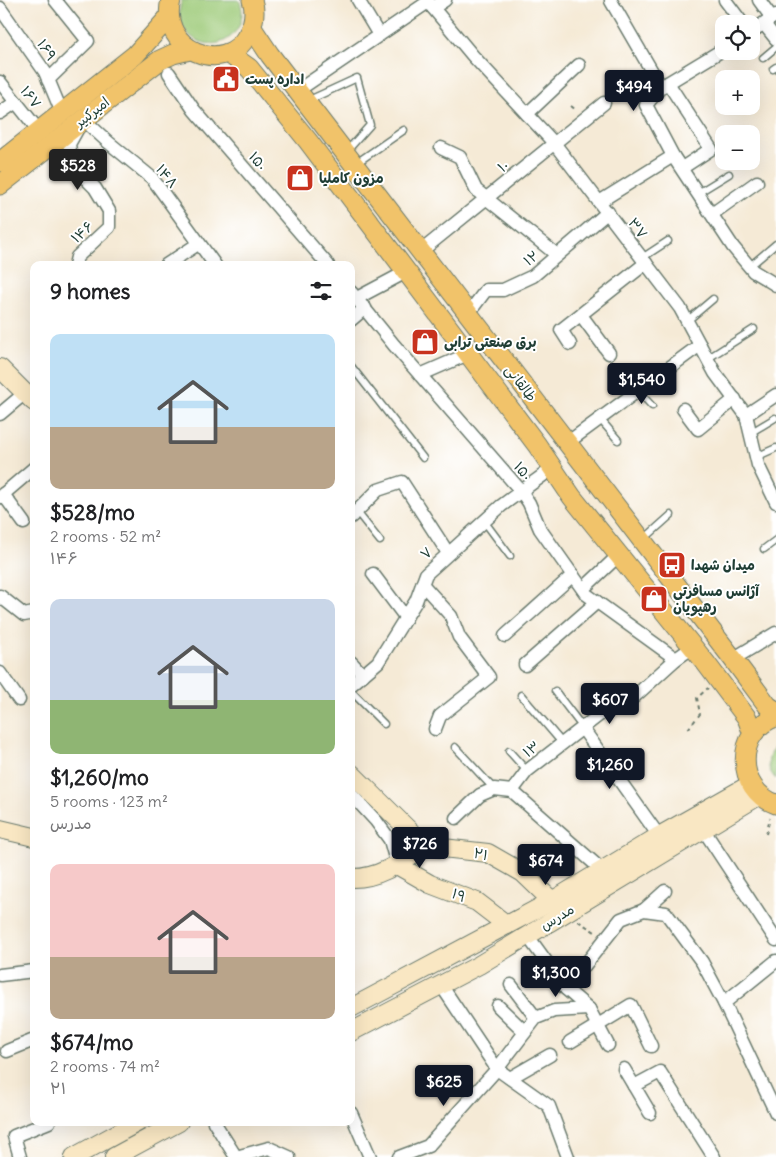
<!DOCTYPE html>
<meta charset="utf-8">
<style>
:root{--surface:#fff;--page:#f2f2f2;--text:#202124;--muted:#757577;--accent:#111827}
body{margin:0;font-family:Delius,"Playpen Sans Arabic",sans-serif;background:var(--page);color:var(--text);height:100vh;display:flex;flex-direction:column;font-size:19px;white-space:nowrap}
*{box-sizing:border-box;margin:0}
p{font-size:16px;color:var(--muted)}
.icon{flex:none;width:28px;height:28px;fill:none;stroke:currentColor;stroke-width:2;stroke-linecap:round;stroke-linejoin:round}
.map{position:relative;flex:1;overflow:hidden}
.panel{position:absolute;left:30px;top:261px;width:325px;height:865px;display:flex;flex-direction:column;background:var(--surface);border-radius:10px;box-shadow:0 5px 20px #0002}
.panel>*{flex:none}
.buttons{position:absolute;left:715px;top:15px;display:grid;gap:10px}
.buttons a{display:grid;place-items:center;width:45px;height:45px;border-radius:10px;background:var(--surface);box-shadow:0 5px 20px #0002;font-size:25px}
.price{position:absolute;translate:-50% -42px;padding:0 11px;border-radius:5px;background:var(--accent);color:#fff;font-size:16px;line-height:32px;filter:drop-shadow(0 1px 2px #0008)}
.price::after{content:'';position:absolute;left:50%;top:30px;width:15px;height:11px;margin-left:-8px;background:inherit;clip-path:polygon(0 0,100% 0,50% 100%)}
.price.on{background:#222;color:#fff}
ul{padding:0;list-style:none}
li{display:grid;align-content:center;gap:10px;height:265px;padding:0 20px}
li span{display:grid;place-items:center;height:155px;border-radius:10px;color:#555}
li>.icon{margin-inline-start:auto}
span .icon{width:90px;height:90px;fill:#fffc;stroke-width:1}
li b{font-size:21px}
h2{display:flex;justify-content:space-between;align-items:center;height:60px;padding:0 20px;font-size:21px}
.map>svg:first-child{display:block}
.green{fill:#9dca78;stroke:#5e8456}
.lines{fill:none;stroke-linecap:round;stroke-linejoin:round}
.lane-casing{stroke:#6a7a6d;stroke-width:9}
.street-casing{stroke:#6a7a6d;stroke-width:15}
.secondary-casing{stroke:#6a7a6d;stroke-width:20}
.primary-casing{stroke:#6a7a6d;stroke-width:21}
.path{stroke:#6a7a6d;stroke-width:2;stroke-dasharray:4 4;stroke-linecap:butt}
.lane{stroke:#fff;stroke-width:6}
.street{stroke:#fff;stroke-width:12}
.secondary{stroke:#f9e7c3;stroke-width:18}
.primary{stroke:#f1c36a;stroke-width:19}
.labels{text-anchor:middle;stroke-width:4;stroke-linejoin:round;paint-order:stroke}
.street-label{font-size:14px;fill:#1f3d34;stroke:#fff}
.poi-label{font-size:14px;font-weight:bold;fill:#1f3d34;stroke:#fff;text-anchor:start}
</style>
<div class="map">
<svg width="776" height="1157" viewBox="0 0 776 1157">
<rect width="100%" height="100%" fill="#fff"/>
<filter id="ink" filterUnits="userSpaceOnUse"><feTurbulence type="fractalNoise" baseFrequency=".02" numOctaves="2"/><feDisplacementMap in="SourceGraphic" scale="10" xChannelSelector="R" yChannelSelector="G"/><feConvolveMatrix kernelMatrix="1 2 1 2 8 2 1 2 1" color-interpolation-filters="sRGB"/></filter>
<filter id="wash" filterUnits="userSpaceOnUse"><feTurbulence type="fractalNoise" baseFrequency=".0096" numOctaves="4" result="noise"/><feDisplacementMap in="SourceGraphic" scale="20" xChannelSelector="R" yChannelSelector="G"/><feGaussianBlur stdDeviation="1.12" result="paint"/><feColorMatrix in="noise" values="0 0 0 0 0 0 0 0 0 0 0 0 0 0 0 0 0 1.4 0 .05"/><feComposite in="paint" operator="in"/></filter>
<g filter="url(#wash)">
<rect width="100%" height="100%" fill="#f5ead6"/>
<g class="green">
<path d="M182 0H239C243 8 243 18 239 26 220 62 168 38 182 0Z"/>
<path d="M776 745V779C766 769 766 756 776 745Z"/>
</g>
</g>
<g filter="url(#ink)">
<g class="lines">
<defs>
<g id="lane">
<polyline points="763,58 776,47"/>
<polyline points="773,69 776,67"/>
<polyline points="307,101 357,78 370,125 346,152"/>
<polyline points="355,164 404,130"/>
<polyline points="698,193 729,174"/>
<polyline points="642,258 668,241"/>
<polyline points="749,267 776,244"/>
<polyline points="687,321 713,299"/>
<polyline points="707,359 754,329"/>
<polyline points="351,366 423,458"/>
<polyline points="638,391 652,406"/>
<polyline points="600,419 618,440"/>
<polyline points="750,433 775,418"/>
<polyline points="756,457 776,448"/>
<polyline points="357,512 380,541"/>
<polyline points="484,521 510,556"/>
<polyline points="643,540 671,515"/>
<polyline points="764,549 776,540"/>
<polyline points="351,691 384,724"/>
<polyline points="555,691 583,728"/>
<polyline points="521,695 563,744"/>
<polyline points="455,747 494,789"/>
<polyline points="509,751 527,771"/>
</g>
<g id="street">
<polyline points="358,0 379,35"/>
<polyline points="725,0 743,24"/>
<polyline points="759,0 772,18"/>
<polyline points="611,1 661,87"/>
<polyline points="428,2 473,56 554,143 680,308 715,373 746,415 758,465 776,502"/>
<polyline points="0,8 45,72 62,113"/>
<polyline points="433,8 445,0"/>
<polyline points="764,24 776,39"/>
<polyline points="751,32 776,15"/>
<polyline points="169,73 194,110 328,265"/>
<polyline points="48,80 88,41 55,0"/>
<polyline points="0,82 39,131"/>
<polyline points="668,83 711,149 682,168"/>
<polyline points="297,91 428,2 428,0"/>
<polyline points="0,113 16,102"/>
<polyline points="527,114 579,65"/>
<polyline points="441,148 460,157 476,190 557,255"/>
<polyline points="673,156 733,247 753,271 776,285"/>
<polyline points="599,202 673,156 646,105 661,87 724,49"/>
<polyline points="712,214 757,182"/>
<polyline points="420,252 604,103"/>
<polyline points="75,265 77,257 109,227 109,211 95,188 72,165 69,144 83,119 108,142 152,178 215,265"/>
<polyline points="166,265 198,244"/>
<polyline points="351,292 394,345 521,491 529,503 540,529 586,594 676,659"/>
<polyline points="357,298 406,272"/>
<polyline points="468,314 486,290 503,290 533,276 608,212"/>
<polyline points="581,315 609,353"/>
<polyline points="351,320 365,308"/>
<polyline points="570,344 561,330 646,263"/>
<polyline points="420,375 468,354"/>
<polyline points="683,409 698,429 735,399"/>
<polyline points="0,414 25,393"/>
<polyline points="746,415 776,395"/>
<polyline points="567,443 700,345"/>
<polyline points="3,494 24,523"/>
<polyline points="0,497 34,468"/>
<polyline points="351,517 378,490 402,482 448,553"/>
<polyline points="373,574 406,618"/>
<polyline points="422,584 451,616 459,637 489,677 440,716 435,729"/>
<polyline points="583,589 619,555"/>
<polyline points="0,596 24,615 34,613"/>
<polyline points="505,636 573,575"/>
<polyline points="733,659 776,633"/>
<polyline points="351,662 363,675"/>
<polyline points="525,665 597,602"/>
<polyline points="0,673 19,700"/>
<polyline points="351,685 378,662 416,601 426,574 501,506 553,468"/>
<polyline points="583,729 659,836"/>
<polyline points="512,791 527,771 612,705 634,697 676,659 693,647"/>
<polyline points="351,794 376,821 390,840 397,865"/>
<polyline points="456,818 480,795 494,789 512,791 602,870"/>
<polyline points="703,829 776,940"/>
<polyline points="644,910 665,891"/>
<polyline points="527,935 566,989 589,1009 608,1045"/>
<polyline points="0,975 34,971"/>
<polyline points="441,985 497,1069 549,1106 568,1157"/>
<polyline points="511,985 536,1018"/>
<polyline points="566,989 621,919 644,910 666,913 702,962 724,1003 776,1113"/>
<polyline points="724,1003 776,961"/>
<polyline points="498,1006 525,1032"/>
<polyline points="570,1042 631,1005 651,1046"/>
<polyline points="7,1051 34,1040"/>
<polyline points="624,1069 650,1113"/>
<polyline points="510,1078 550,1055"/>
<polyline points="634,1086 660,1072 714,1157"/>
<polyline points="351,1113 370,1157"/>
<polyline points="214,1122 236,1157"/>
<polyline points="20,1157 14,1136 49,1122"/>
<polyline points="236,1157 269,1148 289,1157"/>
<polyline points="399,1157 428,1146 497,1069 536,1018 554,1011 589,1009"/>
</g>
<g id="secondary">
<polyline points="0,368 34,402"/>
<polyline points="351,773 425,846"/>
<polyline points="0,829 34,837"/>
<polyline points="425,846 488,853 523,873 552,901"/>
<polyline points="397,865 430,884 477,902 507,925"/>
<path d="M351 878C379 879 403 861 425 846"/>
<polyline points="351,1008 552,901 659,836 751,784"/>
<polyline points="351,1032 479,965 760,795"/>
<polyline points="74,1157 138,1122"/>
<polyline points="114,1157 179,1122"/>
</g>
<g id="primary">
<path d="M171 0C158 49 225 78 248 34 254 23 256 12 252 0"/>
<polyline points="252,28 270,55 733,659 768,706 776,711"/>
<polyline points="228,53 249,68 308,141 537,445 572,497 705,662 747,718 753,734"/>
<polyline points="0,162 135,55 169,17"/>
<polyline points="0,185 160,60 173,54 190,50"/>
<path d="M776 717C735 730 735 790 776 804"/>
</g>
</defs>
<use href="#lane" class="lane-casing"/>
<use href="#street" class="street-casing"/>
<use href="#secondary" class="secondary-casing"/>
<use href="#primary" class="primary-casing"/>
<g class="path">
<polyline points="571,106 577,111"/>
<polyline points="688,729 700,714 697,698 708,688"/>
<polyline points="766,834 770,818"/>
<polyline points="578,921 595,932"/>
</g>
<use href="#lane" class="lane"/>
<use href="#street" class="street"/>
<use href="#secondary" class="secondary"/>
<use href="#primary" class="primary"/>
</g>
</g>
<defs>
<symbol id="civic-square" viewBox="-11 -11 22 22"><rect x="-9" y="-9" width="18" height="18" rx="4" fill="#c8321e" stroke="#fff"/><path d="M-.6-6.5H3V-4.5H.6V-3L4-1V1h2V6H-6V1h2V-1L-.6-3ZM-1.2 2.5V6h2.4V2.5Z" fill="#fff"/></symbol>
<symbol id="shop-square" viewBox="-11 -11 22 22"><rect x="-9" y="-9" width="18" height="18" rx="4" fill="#c8321e" stroke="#fff"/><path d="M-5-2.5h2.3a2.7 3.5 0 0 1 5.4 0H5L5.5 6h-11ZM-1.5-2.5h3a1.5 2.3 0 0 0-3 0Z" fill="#fff"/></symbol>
<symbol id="bus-square" viewBox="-11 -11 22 22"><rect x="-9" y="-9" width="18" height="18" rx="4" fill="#c8321e" stroke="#fff"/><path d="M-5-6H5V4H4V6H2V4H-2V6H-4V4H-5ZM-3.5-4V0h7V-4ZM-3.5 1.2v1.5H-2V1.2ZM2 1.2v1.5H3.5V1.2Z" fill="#fff"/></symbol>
</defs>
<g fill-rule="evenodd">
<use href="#civic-square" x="210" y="63" width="32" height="32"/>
<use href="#shop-square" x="284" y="162" width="32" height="32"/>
<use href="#shop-square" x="409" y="326" width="32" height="32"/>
<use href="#bus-square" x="656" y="549" width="32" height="32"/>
<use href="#shop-square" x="638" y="583" width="32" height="32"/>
</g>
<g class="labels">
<g class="street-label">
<text transform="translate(47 50) rotate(56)" y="5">۱۶۹</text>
<text transform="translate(31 97) rotate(52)" y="5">۱۶۷</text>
<text transform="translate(92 112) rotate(-38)" y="5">امیرکبیر</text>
<text transform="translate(258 161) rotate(49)" y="5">۱۵۰</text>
<text transform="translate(503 166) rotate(-39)" y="5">۱۰</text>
<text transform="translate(167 176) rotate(51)" y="5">۱۴۸</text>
<text transform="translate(638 228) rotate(53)" y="5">۳۷</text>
<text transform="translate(82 232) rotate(-43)" y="5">۱۴۶</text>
<text transform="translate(531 258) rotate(-38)" y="5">۱۲</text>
<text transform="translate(521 383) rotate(53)" y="5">طالقانی</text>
<text transform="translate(523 471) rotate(49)" y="5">۱۵۰</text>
<text transform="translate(426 553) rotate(-42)" y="5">۷</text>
<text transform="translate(531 749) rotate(-37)" y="5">۱۳</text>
<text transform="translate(481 854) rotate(13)" y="5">۲۱</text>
<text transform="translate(459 895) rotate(21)" y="5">۱۹</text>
<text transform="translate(557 917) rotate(-31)" y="5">مدرس</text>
</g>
<g class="poi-label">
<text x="245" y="84">اداره پست</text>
<text x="319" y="183">مزون کاملیا</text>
<text x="444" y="347">برق صنعتی ترابی</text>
<text x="691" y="570">میدان شهدا</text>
<text x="673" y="596">آژانس مسافرتی<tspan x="673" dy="16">رهپویان</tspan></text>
</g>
</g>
</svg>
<div class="buttons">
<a><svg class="icon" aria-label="locate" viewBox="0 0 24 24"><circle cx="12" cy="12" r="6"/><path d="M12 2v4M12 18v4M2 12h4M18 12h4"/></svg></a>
<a>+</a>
<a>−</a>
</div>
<b class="price" style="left:634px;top:112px">$494</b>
<b class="price on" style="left:78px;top:191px">$528</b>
<b class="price" style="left:642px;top:405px">$1,540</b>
<b class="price" style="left:610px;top:725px">$607</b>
<b class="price" style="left:610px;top:790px">$1,260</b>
<b class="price" style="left:420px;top:869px">$726</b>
<b class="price" style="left:546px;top:886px">$674</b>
<b class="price" style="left:556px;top:998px">$1,300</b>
<b class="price" style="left:444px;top:1107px">$625</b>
<section class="panel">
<h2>9 homes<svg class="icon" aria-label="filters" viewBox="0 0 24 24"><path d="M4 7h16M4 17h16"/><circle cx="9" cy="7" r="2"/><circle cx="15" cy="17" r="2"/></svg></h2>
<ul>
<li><span style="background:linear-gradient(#bfe0f5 60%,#b9a48a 0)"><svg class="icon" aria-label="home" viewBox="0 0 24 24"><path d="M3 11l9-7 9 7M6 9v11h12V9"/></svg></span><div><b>$528/mo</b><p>2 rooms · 52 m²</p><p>۱۴۶</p></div></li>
<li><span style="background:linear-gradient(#c9d6e8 65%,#8fb573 0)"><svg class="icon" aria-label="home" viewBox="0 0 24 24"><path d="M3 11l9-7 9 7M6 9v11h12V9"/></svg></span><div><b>$1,260/mo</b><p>5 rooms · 123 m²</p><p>مدرس</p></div></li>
<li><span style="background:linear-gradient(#f6c9c9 60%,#b9a48a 0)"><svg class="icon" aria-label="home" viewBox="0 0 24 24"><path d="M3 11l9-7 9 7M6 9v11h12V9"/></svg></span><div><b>$674/mo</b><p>2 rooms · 74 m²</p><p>۲۱</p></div></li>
</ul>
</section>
</div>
